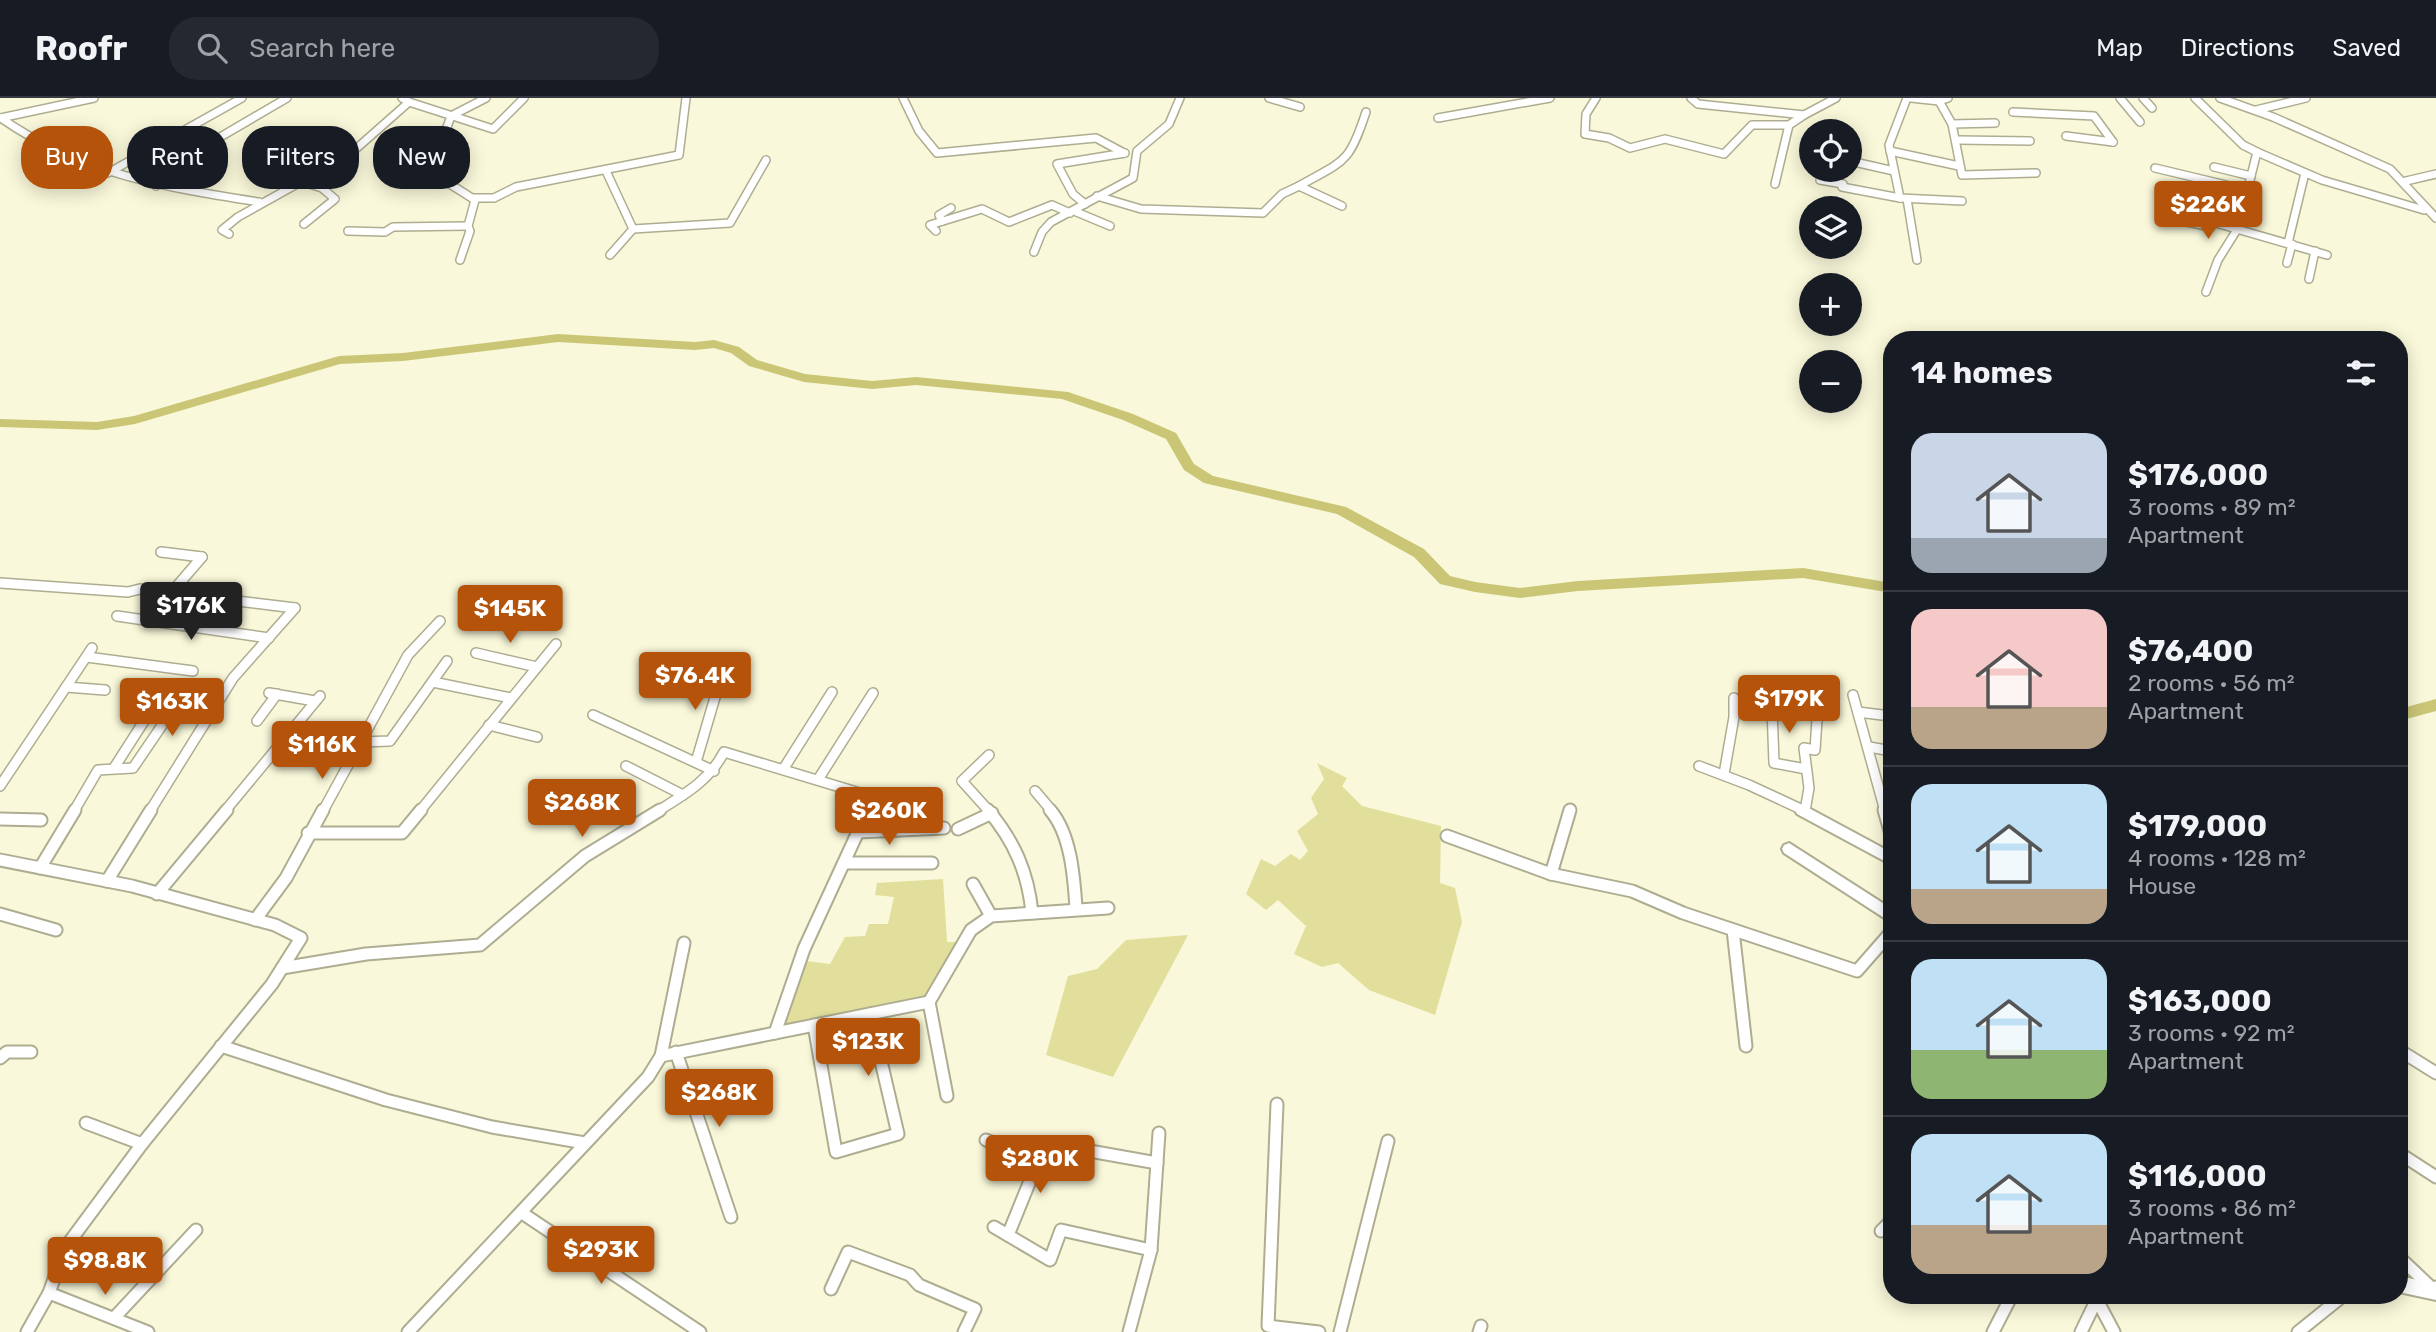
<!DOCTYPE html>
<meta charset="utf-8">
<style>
:root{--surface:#171b24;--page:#242831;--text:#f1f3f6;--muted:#9ea1a6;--line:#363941;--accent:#b45309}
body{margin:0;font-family:Rubik,sans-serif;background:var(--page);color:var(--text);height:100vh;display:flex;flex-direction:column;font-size:26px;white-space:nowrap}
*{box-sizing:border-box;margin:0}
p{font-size:23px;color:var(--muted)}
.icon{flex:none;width:38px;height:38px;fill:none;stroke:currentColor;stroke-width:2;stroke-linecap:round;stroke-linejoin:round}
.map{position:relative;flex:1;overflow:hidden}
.drawer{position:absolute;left:1883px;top:233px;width:525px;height:973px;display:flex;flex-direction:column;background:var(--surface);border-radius:28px;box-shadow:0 4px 18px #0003}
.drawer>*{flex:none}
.top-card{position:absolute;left:21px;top:28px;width:665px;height:63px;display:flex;gap:14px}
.fabs{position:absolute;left:1799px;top:21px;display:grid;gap:14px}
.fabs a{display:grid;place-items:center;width:63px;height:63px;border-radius:50%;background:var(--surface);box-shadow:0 4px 18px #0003;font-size:35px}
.price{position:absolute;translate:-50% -60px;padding:0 16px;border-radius:7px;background:var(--accent);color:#fff;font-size:23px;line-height:46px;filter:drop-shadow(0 2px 4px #0008)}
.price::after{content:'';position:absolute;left:50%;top:42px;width:21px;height:16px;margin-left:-10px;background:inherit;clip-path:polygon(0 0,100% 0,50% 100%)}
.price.on{background:#222;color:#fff}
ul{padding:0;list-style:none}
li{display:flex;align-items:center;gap:21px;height:175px;padding:0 28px}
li+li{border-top:2px solid var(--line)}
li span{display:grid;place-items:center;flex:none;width:196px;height:140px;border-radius:21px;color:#555}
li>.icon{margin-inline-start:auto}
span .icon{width:84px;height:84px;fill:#fffc;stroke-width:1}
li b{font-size:30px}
h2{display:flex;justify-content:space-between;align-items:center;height:84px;padding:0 28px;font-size:30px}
.tag{padding:0 24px;border-radius:28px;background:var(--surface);box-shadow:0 4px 18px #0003;font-size:24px;line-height:63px}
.tag.on{background:var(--accent);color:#fff}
header{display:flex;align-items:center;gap:42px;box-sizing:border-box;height:98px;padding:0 35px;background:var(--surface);border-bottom:2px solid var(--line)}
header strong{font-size:33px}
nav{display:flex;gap:38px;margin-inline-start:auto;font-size:24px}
.search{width:490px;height:63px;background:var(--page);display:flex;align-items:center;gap:18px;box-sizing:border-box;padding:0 24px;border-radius:28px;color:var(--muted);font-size:26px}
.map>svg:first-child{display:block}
.green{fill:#e1df9b}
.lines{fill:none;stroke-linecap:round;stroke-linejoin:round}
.river{fill:#cac676;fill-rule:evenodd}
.minor-far2-casing{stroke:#aead91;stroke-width:10}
.minor-far1-casing{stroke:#aead91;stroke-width:12}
.minor-casing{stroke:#aead91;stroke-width:15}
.tertiary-casing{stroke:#aead91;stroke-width:4}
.minor-far2{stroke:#fff;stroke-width:7}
.minor-far1{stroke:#fff;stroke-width:9}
.minor{stroke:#fff;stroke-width:11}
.tertiary{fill:#fff;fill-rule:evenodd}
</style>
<header>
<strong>Roofr</strong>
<div class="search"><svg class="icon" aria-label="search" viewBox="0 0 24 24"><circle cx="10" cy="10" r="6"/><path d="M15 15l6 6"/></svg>Search here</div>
<nav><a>Map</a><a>Directions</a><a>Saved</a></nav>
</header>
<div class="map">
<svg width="2436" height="1234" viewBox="0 0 2436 1234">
<rect width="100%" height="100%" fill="#f9f8da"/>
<g class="green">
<polygon points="1317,665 1347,680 1342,688 1362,708 1441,728 1440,785 1455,790 1462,824 1435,917 1369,892 1338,865 1322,869 1294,856 1306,828 1278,802 1266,812 1246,796 1261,761 1275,768 1291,756 1300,762 1308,753 1297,733 1318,716 1311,700 1324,681"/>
<polygon points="943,781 947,844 959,844 940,875 940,901 782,930 806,863 830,866 845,839 865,838 869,826 888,826 894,799 875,797 877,785"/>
<polygon points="1188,837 1113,979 1046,957 1068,878 1097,871 1126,842"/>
</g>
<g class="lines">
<g class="river">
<polygon points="558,236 695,244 714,242 739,249 757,262 805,276 872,283 916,279 1068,294 1133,316 1176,335 1194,366 1213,378 1346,409 1424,451 1450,478 1475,484 1520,490 1578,483 1803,470 1892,485 1892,495 1803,480 1578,493 1520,500 1475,494 1440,486 1414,459 1337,416 1204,385 1184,372 1166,341 1123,322 1062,301 916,287 872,291 804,284 749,268 731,255 714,250 695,252 558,244 403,263 340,266 135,326 97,332 0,329 0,321 97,324 134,318 339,258 403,255"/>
<polygon points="2436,601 2436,613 2399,623 2399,611"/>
</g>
<defs>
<g id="minor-far2">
<polyline points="903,0 919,33 937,55 1096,40 1124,55"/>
<polyline points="1269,0 1300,9"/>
<polyline points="1596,0 1586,16 1585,36 1609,40 1630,50 1665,41 1724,56 1752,27 1789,27 1804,17"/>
<polyline points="1691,0 1698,6 1804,17 1836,0"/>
<polyline points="1911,0 1939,3 1948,0"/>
<polyline points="2120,0 2140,24"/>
<polyline points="2143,0 2152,10"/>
<polyline points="2195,0 2243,47 2257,54 2322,82 2424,112"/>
<polyline points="2220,0 2273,19 2390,71 2436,120"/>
<polyline points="1939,3 1952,26 1962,77 2036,75"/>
<polyline points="409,4 493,31 524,0"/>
<polyline points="2256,12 2306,0"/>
<polyline points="2013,14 2094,18 2113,44"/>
<polyline points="0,20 94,0"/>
<path d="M1 20C81 76 164 89 259 104"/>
<polyline points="1438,20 1550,0"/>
<polyline points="1952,26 1995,25"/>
<polyline points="2066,38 2113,44"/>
<polyline points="1957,42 2030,43"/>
<polyline points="289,47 335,65"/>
<polyline points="1890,53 1959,68"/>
<polyline points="1850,63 1894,73"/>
<polyline points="2214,69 2251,78"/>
<polyline points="2155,70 2247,92"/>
<polyline points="606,73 633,131 730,125 766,62"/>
<polyline points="108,75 242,0"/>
<polyline points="1820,82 1843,86"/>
<polyline points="2406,83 2436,76"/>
<polyline points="1775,86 1789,27"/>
<polyline points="156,88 210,45 287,0"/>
<polyline points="1842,89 1900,100 1962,103"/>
<polyline points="1097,98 1141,111 1263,115 1282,96 1299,88"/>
<polyline points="474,100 494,100 516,89 679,57 686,0"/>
<polyline points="1900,100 1889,47 1907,0"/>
<polyline points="1907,101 1917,162"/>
<polyline points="1085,106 1073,96 1057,66 1125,55"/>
<path d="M1342 108 1299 88C1345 62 1349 66 1366 14"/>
<polyline points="1074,113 1110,128"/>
<polyline points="2202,121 2327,157"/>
<polyline points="942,123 939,117 951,110"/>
<polyline points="2187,124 2211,129"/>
<polyline points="304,126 335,101 322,90 306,85"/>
<polyline points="348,133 385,134 393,129 468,128"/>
<polyline points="936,133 930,127 982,111 1009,124 1052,107 1070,115"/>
<polyline points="229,136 222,132 238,119 349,57 409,4 402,0"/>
<polyline points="2288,145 2305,75"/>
<polyline points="1034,154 1042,134 1051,124 1133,80 1137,53 1169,26 1180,0"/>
<polyline points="610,157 633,131"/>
<polyline points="460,162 470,133 468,128 475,102 431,74 451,18 486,0"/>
<polyline points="2287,165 2292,146"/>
<polyline points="2309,181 2315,153"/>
<polyline points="2206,194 2218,162 2238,130 2257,54"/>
</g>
<g id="minor-far1">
<polyline points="161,454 202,459"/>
<polyline points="0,485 128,494 140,491 295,510"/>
<polyline points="171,495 202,459"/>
<polyline points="117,518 269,540"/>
<polyline points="476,555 537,569"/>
<polyline points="87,559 193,573"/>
<polyline points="433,584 511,600"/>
<polyline points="66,589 105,592"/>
<polyline points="269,595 315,603"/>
<polyline points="1853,597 1885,713"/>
<polyline points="1772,610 1774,665 1806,671"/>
<polyline points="1858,614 1882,617"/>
<polyline points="593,617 714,673"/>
<polyline points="257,623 277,596"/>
<polyline points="489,627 537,639"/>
<polyline points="361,644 390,643 447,563"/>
<polyline points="1869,649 1892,653"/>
<polyline points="989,657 962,683 989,713"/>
<polyline points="696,664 723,572"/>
<polyline points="626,668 683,697"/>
<polyline points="1699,668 1749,687 1805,713"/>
<polyline points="114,670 160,598"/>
<polyline points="784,670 832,594"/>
<polyline points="1724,676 1734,619 1734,600"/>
<polyline points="819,680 873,595"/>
<polyline points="0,688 92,550"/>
<polyline points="1035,693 1052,713"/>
<polyline points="74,713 98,672 133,670 186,592"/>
<polyline points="150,713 233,580 295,510"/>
<polyline points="225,713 320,598"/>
<polyline points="323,713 408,557 440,523"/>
<polyline points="420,713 556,546"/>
<path d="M658 713C685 696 709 683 724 654L873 699 867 713"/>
<polyline points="1805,713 1809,690 1804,650 1815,652 1819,591"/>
</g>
<g id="minor">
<path d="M988 712C1014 743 1028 774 1032 815"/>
<path d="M1050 712C1071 736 1074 779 1076 810"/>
<polyline points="1801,712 1892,761"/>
<polyline points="1884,712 1892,740"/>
<polyline points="0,721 41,722"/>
<polyline points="958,731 992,715"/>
<polyline points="858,734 944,730"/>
<polyline points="308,735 402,735 421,712"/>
<polyline points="1447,738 1551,776 1632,793 1683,815 1857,873 1892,833"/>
<polyline points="0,762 132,788 275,827 301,840 272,886 142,1046 65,1150 49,1195 27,1234"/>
<polyline points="845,765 932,765"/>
<polyline points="40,770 75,712"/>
<polyline points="1551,776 1570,712"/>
<polyline points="107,783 151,712"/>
<polyline points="973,786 991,818"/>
<polyline points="157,796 227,712"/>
<polyline points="0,816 56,832"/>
<polyline points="255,822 286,780 323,712"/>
<polyline points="1733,832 1746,948"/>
<polyline points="282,870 366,856 480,847 585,758 660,712"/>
<polyline points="814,927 836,1054 898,1036 870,916"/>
<polyline points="775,935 804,851 868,712"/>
<polyline points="221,948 386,1002 492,1029 585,1045"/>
<polyline points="2399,952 2436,975"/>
<polyline points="676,954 731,1119"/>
<polyline points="661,958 929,904"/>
<polyline points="0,960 7,954 31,954"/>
<polyline points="947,998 929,904 971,832 991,818 1108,810"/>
<polyline points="1277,1006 1268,1228 1319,1234"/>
<polyline points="86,1025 142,1046"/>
<polyline points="986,1042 1039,1063"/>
<polyline points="2399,1055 2436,1079"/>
<polyline points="522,1115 700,1234"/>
<polyline points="994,1129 1050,1162 1061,1132 1151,1152"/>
<polyline points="1881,1133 1892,1122"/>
<polyline points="1008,1137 1032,1078 1056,1047 1157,1065"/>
<polyline points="2399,1159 2435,1193 2436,1189"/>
<polyline points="831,1191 848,1154 910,1177 919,1187 975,1211 964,1234"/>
<polyline points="49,1195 148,1234"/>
<polyline points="2096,1200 2114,1234"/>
<polyline points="114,1220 196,1132"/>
<polyline points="408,1234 648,979 661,958 684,845"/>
<polyline points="1129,1234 1151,1152 1159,1035"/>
<polyline points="1340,1234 1388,1043"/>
<polyline points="1479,1234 1481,1228"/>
<polyline points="1993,1234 2012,1197"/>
<polyline points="2081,1234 2097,1201 2103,1197"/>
<polyline points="2298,1234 2344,1197"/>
</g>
<g id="tertiary">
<polygon points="1789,745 1892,811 1892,825 1784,755 1782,751 1784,747"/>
<polygon points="2399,1178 2436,1186 2436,1202 2399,1194"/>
</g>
</defs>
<use href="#minor-far2" class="minor-far2-casing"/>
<use href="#minor-far1" class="minor-far1-casing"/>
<use href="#minor" class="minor-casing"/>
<use href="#tertiary" class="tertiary-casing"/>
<use href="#minor-far2" class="minor-far2"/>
<use href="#minor-far1" class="minor-far1"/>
<use href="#minor" class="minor"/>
<use href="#tertiary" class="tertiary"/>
</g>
</svg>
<div class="fabs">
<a><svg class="icon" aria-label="locate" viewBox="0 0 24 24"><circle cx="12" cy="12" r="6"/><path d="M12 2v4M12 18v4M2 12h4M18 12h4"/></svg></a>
<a><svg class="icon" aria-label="layers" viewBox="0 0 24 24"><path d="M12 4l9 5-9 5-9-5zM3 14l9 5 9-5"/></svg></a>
<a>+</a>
<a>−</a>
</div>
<b class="price" style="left:2208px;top:143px">$226K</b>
<b class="price on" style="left:191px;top:544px">$176K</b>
<b class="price" style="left:510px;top:547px">$145K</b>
<b class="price" style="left:695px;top:614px">$76.4K</b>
<b class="price" style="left:1789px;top:637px">$179K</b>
<b class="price" style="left:172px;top:640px">$163K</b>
<b class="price" style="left:322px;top:683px">$116K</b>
<b class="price" style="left:582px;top:741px">$268K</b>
<b class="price" style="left:889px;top:749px">$260K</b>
<b class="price" style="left:868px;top:980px">$123K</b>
<b class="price" style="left:719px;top:1031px">$268K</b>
<b class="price" style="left:1040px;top:1097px">$280K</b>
<b class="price" style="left:601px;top:1188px">$293K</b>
<b class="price" style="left:105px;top:1199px">$98.8K</b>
<div class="top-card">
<a class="tag on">Buy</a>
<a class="tag">Rent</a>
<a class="tag">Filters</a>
<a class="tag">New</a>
</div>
<section class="drawer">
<h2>14 homes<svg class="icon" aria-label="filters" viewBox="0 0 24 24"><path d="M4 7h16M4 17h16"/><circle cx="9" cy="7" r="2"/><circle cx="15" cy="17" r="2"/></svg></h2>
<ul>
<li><span style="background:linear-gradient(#c9d6e8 75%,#9aa5b1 0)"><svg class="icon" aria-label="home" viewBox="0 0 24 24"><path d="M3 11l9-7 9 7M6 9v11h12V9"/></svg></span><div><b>$176,000</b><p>3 rooms · 89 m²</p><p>Apartment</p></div></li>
<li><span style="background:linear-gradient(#f6c9c9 70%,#b9a48a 0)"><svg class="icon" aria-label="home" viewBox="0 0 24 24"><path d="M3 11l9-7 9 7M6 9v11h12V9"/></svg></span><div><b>$76,400</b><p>2 rooms · 56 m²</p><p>Apartment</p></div></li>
<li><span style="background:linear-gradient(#bfe0f5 75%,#b9a48a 0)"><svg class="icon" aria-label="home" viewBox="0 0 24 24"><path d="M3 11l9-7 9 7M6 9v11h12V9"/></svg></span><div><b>$179,000</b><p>4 rooms · 128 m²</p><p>House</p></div></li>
<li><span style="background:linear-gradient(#bfe0f5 65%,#8fb573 0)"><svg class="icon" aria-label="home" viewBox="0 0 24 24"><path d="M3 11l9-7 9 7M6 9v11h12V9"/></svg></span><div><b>$163,000</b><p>3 rooms · 92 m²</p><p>Apartment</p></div></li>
<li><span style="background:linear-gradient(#bfe0f5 65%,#b9a48a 0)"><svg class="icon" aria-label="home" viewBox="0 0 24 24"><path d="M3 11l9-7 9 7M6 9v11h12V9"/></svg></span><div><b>$116,000</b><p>3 rooms · 86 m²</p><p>Apartment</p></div></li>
</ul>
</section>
</div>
